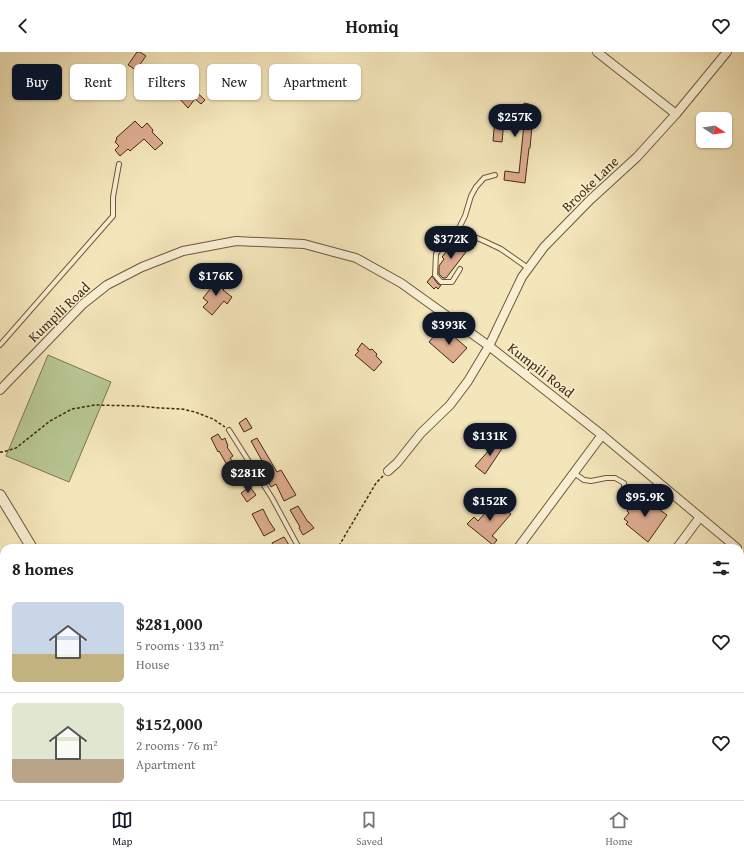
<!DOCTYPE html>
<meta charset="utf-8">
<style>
:root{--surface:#fff;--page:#f2f2f2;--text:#202124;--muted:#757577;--line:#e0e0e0;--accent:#111827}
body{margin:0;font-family:"Gentium Book Plus",serif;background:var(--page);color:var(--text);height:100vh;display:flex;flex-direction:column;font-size:15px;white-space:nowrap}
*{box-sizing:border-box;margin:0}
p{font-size:13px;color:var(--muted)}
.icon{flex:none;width:22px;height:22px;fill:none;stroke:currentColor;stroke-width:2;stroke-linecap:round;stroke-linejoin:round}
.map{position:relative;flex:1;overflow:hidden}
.drawer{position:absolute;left:0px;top:492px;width:744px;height:256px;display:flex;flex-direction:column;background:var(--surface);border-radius:12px 12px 0 0;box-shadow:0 1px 3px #0004}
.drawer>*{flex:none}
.guide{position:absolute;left:12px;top:12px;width:400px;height:36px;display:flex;gap:8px}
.needle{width:26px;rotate:102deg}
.fabs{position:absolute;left:696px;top:60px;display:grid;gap:8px}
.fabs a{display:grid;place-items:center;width:36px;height:36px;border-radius:6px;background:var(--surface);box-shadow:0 1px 3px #0004;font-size:20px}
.price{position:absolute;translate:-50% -34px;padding:0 9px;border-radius:14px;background:var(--accent);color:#fff;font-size:13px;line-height:26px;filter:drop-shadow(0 1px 2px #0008)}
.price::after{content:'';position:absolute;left:50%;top:24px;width:12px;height:9px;margin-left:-6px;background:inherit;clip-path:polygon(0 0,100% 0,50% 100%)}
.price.on{background:#222;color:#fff}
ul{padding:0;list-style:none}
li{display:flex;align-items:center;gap:12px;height:100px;padding:0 12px}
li+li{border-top:1px solid var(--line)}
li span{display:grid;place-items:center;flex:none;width:112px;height:80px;border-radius:6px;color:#555}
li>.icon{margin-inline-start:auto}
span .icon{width:48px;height:48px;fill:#fffc;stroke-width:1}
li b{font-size:17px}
h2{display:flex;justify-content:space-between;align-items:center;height:48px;padding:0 12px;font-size:17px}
.chip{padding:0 14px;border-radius:6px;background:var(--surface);box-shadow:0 1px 3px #0004;font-size:14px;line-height:36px}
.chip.on{background:var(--accent);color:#fff}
header{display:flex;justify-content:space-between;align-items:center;height:52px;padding:0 12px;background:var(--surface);font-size:18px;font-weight:600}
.dock{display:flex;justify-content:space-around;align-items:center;height:56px;border-top:1px solid var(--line);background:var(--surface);font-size:11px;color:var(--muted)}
.dock a{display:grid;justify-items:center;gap:2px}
.dock .on{color:var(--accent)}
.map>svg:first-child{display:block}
.green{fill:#b7c693;stroke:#7c784e}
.building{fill:#ddab90;stroke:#41290a}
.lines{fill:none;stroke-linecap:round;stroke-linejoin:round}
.service-casing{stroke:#6e5836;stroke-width:6}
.minor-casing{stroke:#6e5836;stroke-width:10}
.tertiary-casing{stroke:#6e5836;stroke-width:12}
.path{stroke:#41290a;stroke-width:1.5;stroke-dasharray:3 2;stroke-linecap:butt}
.service{stroke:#f8efd3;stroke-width:4}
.minor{stroke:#f8efd3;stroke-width:8}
.tertiary{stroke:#f8efd3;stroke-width:10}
.labels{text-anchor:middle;stroke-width:3;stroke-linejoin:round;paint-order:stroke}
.street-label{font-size:14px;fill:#41290a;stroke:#f8efd3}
</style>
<header><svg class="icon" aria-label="back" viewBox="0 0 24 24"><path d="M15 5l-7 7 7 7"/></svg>Homiq<svg class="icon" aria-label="heart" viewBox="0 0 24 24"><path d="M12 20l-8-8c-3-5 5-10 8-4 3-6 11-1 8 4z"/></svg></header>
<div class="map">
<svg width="744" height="748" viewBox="0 0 744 748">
<rect width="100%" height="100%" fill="#f4e6bb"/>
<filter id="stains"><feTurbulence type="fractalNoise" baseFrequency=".005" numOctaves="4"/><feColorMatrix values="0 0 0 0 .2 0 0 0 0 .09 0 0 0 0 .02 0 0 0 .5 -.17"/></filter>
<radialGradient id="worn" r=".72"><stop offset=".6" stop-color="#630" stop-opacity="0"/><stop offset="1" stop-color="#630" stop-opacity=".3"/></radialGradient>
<polygon class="green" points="48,303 111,330 69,430 6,404"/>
<g class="building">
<polygon points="137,0 140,0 146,4 136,18 128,13"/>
<polygon points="179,31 187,39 191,35 205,48 201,52 195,47 188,56 179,46 180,45 172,38"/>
<polygon points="524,51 529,52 527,62 532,63 531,74 532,74 530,96 529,96 525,131 504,128 505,119 519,121 524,72 504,69 502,90 493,89 496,56 505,57 505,59 522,61"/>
<polygon points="135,69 142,76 147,71 153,78 152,80 163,91 155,98 144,87 130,99 128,97 120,104 115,98 119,94 115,90 117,87 116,86"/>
<polygon points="453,191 466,200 446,226 443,226 439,222 439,214 444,207 442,205"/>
<polygon points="432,224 438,232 441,233 438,237 436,235 434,237 427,230"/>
<polygon points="216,228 226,235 223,238 232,245 227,252 224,249 212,263 203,255 208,250 203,246 211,236 210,235"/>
<polygon points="444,281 449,284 451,282 467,296 453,311 429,290 436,282 440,286"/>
<polygon points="362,291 370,298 372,297 377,302 376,304 382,310 374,319 355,303 359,299 357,298"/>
<polygon points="246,366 252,376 244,380 239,371"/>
<polygon points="218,382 222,388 225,386 228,394 227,395 233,404 230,406 233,410 227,413 219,399 218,400 211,386"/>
<polygon points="257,386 277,420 281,418 296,443 284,449 276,432 271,435 266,426 271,424 270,421 271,421 267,415 266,416 251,389"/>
<polygon points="499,387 505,392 485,422 475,414"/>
<polygon points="241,418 246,427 238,431 233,422"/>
<polygon points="250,435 256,443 247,450 241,441"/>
<polygon points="642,445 667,463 648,490 626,472 628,470 624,467 629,461 627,459 637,446 640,448"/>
<polygon points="489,449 500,458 501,457 503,459 505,457 511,462 492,484 497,488 493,493 467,472 474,465 478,469 486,460 483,458"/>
<polygon points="298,454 308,470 309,470 314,476 303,483 299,476 300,475 290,458"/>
<polygon points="263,457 269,469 275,478 264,484 252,462"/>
<polygon points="284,485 289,493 283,496 275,496 272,491"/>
</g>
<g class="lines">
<defs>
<g id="service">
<polyline points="458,178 465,164 471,144 476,135 484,126 495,123"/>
<polyline points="460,217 452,230 441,230 435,223 436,202 448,184 458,178 484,189 501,197 528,216"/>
<polyline points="0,293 113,164 113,145 119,112"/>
<polyline points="229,378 272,446 299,496"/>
<polyline points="574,421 584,428 591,429 606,426 615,426 624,431 624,446"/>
<polyline points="0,576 4,575"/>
</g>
<g id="minor">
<polyline points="597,0 676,62"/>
<polyline points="0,338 83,252 107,233 142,215 183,199 236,189 304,192 356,206 401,231 489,294 602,383 737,496"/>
<polyline points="388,419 397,411 421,381 450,353 468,329 489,294 522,225 544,195 590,148 637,105 676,62 727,0"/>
<polyline points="518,496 602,383"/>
<polyline points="677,496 700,465"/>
<polyline points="740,624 744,619"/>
</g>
<g id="tertiary">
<polyline points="0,443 32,496"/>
<polyline points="144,744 145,748"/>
</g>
</defs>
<use href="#service" class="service-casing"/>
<use href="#minor" class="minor-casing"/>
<use href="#tertiary" class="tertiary-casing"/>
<g class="path">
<polyline points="0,400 3,400 16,396 50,369 72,357 95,353 139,354 160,356 182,357 195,360 213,367 225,375"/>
<polyline points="334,496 340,492 376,431 383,424"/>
</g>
<use href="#service" class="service"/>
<use href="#minor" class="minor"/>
<use href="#tertiary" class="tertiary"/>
</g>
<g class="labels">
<g class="street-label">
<text transform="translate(590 132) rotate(-44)" y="5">Brooke Lane</text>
<text transform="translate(59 260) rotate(-44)" y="5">Kumpili Road</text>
<text transform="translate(541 318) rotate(38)" y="5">Kumpili Road</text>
</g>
</g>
<rect width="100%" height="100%" filter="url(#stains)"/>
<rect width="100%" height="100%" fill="url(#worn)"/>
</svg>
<div class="fabs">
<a><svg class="needle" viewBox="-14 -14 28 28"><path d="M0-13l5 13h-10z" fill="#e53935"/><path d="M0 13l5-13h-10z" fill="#757577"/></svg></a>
</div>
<b class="price" style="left:515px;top:86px">$257K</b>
<b class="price" style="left:451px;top:208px">$372K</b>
<b class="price" style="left:216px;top:245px">$176K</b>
<b class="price" style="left:449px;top:294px">$393K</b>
<b class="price" style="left:490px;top:405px">$131K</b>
<b class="price on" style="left:248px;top:442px">$281K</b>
<b class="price" style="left:645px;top:466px">$95.9K</b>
<b class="price" style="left:490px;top:470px">$152K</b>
<div class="guide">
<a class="chip on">Buy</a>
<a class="chip">Rent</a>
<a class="chip">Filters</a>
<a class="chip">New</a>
<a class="chip">Apartment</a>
</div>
<section class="drawer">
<h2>8 homes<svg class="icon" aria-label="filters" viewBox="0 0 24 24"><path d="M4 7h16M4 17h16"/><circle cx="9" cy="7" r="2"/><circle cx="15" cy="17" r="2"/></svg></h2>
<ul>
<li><span style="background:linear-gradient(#c9d6e8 65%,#c2b280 0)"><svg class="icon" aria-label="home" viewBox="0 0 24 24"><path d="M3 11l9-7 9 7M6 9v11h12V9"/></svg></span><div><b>$281,000</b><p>5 rooms · 133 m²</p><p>House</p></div><svg class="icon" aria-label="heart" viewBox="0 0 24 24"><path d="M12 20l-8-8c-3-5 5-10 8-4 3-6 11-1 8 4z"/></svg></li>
<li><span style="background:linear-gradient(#dfe7d0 70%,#b9a48a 0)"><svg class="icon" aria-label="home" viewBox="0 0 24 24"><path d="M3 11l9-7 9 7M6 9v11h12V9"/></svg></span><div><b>$152,000</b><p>2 rooms · 76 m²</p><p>Apartment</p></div><svg class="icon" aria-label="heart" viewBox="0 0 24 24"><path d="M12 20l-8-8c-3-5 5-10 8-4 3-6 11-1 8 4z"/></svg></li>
</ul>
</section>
</div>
<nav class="dock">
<a class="on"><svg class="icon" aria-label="map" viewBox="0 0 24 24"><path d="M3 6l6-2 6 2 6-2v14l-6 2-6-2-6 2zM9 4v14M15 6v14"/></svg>Map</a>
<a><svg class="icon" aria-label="saved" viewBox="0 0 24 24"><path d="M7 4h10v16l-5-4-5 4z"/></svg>Saved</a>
<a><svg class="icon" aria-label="home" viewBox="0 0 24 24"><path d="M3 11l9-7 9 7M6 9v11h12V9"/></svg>Home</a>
</nav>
